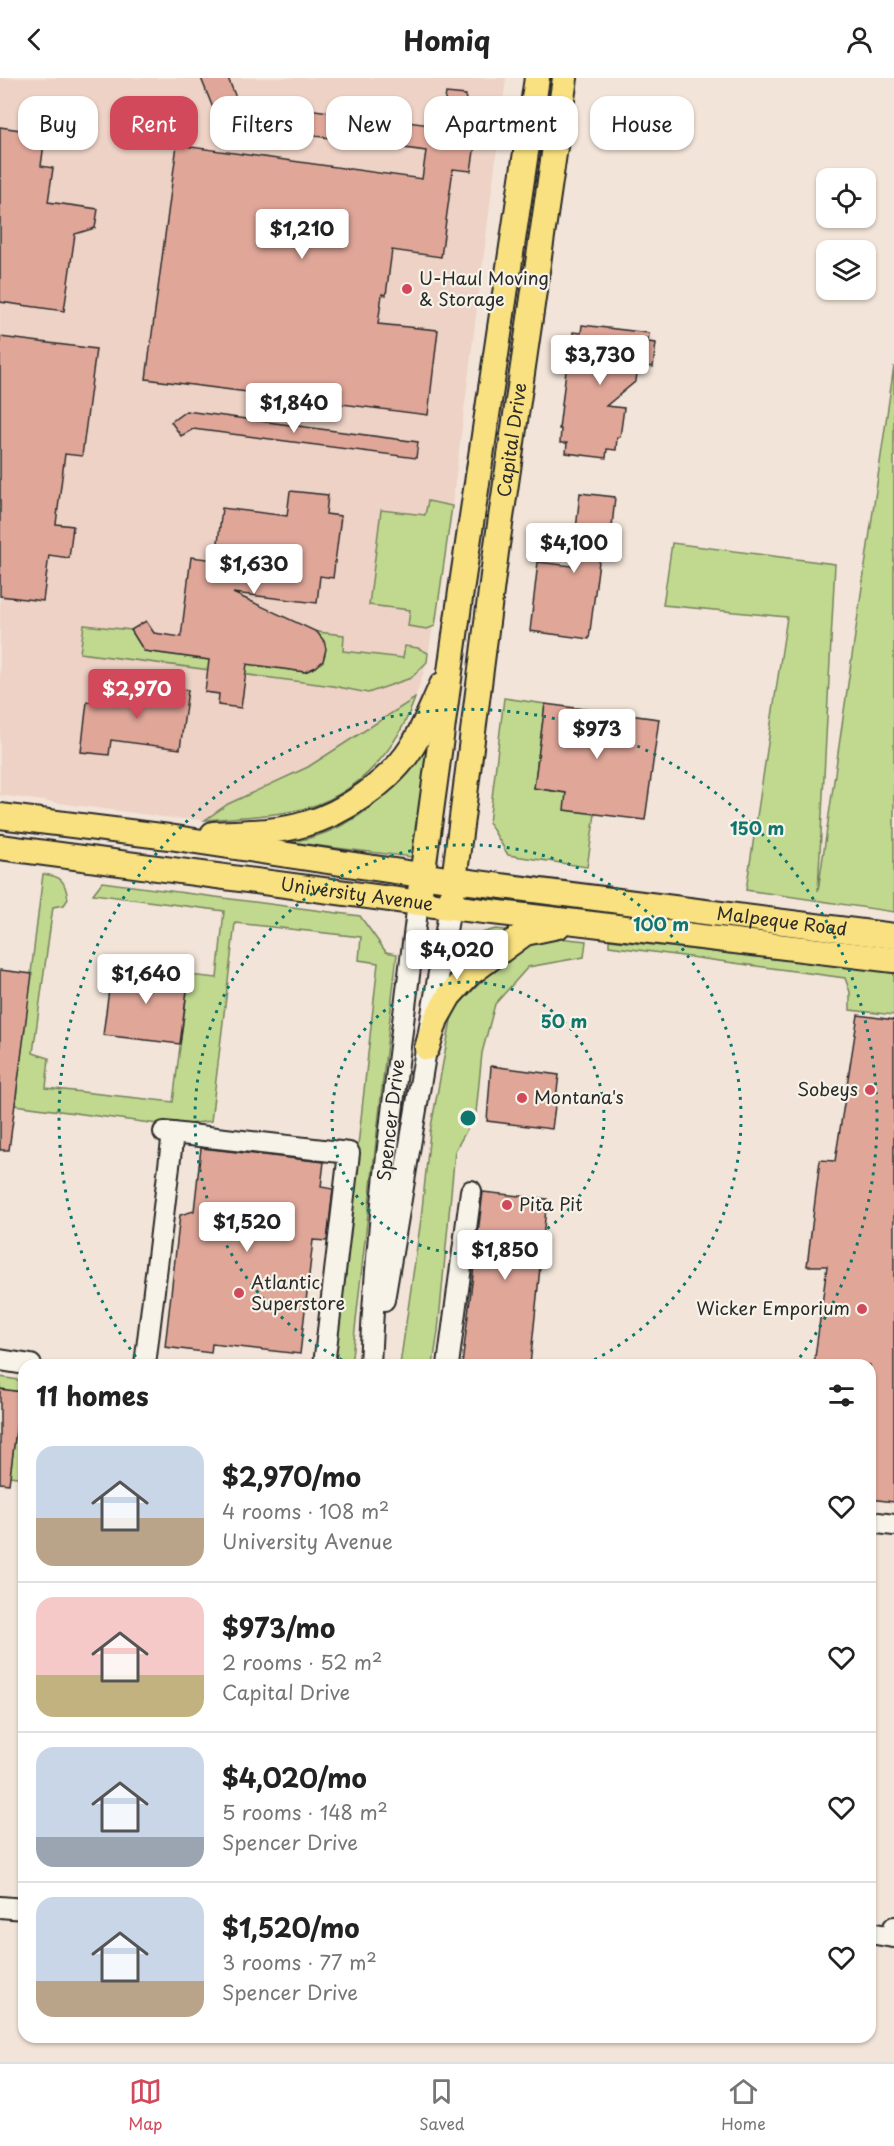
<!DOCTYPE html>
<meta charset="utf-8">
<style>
:root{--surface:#fff;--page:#f2f2f2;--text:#222;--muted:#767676;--line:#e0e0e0;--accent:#d1495b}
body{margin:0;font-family:"Playpen Sans",sans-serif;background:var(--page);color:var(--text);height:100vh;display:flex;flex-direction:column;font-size:22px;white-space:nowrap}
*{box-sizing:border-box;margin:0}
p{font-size:20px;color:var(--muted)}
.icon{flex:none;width:33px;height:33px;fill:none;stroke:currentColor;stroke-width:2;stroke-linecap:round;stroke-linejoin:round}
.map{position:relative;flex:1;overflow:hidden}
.side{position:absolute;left:18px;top:1281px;width:858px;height:684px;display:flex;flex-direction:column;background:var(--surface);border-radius:18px;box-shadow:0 2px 4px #0004}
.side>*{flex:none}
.top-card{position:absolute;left:18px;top:18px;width:858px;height:54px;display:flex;gap:12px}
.fabs{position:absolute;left:816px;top:90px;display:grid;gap:12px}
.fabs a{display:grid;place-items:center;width:60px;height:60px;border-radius:12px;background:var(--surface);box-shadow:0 2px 4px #0004;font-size:30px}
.price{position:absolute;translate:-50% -51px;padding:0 14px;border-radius:6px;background:#fff;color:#222;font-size:20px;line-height:39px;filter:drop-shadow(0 2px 3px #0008)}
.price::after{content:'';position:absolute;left:50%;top:36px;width:18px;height:14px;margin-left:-9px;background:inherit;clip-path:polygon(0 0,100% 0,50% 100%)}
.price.active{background:var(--accent);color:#fff}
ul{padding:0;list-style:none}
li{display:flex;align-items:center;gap:18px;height:150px;padding:0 18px}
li+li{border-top:2px solid var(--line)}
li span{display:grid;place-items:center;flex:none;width:168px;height:120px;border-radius:18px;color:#555}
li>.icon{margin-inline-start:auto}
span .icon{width:72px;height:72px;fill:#fffc;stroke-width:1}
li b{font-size:26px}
h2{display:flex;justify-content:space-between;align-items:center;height:72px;padding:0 18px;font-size:26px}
.chip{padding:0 21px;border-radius:18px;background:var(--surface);box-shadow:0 2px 4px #0004;font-size:21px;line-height:54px}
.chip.active{background:var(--accent);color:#fff}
header{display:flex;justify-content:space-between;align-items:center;height:78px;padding:0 18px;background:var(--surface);font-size:27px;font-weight:700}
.tab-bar{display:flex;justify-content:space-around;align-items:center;height:84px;border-top:2px solid var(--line);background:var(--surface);font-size:16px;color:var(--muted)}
.tab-bar a{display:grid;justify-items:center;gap:3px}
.tab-bar .active{color:var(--accent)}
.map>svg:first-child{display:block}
.built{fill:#edd2c5}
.green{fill:#c0d98f;stroke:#76825d;stroke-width:1.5}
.building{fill:#e0a799;stroke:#2b2b2b;stroke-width:1.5}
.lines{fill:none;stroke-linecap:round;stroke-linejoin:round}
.minor-casing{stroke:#2b2b2b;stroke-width:24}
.major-casing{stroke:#2b2b2b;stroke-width:28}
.minor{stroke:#f7f3e8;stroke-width:20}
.major{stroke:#f9e181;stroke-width:24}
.ring{fill:none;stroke:#0f766e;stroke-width:3;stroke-dasharray:3 6}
.poi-dot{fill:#d1495b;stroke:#f7f3e8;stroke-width:2}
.labels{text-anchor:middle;stroke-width:4.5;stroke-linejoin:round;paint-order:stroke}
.poi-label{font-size:18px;fill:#2b2b2b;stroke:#f7f3e8;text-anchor:start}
.street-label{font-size:18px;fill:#2b2b2b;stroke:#f7f3e8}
.centre{fill:#0f766e;stroke:#f7f3e8;stroke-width:3}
.ring-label{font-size:18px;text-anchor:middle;font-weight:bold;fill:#0f766e;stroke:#f7f3e8;stroke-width:4.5;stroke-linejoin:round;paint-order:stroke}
</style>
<header><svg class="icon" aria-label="back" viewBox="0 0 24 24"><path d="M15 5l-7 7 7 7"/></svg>Homiq<svg class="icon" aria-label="person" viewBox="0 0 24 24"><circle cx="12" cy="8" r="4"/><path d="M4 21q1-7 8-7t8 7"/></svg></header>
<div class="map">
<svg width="894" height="1984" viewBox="0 0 894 1984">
<rect width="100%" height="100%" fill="#f2e4d8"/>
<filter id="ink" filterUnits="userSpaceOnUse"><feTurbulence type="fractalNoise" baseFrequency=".0167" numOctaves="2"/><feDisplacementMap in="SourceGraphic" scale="12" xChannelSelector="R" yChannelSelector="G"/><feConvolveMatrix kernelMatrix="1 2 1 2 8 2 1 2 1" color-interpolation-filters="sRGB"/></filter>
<g filter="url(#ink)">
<polygon class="built" points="0,0 506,0 452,428 427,584 415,620 308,689 228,726 205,742 171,740 0,717"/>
<g class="green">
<polygon points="894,288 894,834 746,812 787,539 663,527 672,465 835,486 818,813"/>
<polygon points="428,423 452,428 435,548 427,551 408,548 410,532 369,527 381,432 425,437"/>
<path d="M84 547 131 552 144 573 305 594C326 585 332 573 317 554L344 557 343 573 403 580 405 568 418 570 428 575 427 584 411 600 368 615 333 608 80 575Z"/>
<path d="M415 620C398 669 362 713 310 729 279 738 238 739 205 742L228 726 308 689Z"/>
<polygon points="504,620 545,626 534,710 566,715 595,736 587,789 508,777 489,745"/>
<path d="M429 666 412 779 286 764C346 759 397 714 429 666Z"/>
<path d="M43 796C62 798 65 803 68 821L64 827 53 829 33 975 49 980 46 1010 173 1024 189 897 217 900 224 833 93 816 102 804 360 838 386 874 397 876 351 1287H334L378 885 359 882 361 859 235 845 211 1043 173 1048 15 1027Z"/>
<path d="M496 851 518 854 444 916C451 879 455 860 496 851Z"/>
<polygon points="549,859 586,863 584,879 528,889 495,926 482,975 476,1035 455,1073 438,1253 433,1287 400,1287 421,1141 430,1054 451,942 458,926 511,876 531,864"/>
<polygon points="609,862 894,894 894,937 850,932 850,914 845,900 609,868"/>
<polygon points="0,1299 24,1303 24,1400 10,1398 21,1314 0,1311"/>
</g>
<g class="building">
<polygon points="201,0 228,0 237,22 430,47 432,33 443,35 446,15 466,17 464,37 479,40 471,93 453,91 441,179 392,172 386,217 382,216 378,246 438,252 428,337 146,301 177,67 422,101 426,73 219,45"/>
<polygon points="0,49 34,54 32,64 44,66 41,88 53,90 48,124 98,131 95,150 75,156 64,233 0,224"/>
<polygon points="582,247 649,255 648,264 656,265 653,289 638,287 636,303 606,328 624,330 620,359 617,359 616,372 607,371 606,380 566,375 567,365 560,365 561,351 559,351 569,268 572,268 573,254 581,255"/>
<polygon points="0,259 96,271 82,378 65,376 56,446 73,448 69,480 49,477 43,523 0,518"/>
<polygon points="186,333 418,364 416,380 193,351 181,358 171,344"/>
<polygon points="290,413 328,417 326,436 341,438 333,500 320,498 317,525 233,515 317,554 324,563 326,571 323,583 316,589 305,594 247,586 241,630 218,627 219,616 205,614 209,582 144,573 131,552 146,543 154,555 181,559 191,479 216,482 222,430 287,438"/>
<polygon points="580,415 615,419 610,469 601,468 589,561 530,553 538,484 572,488"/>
<polygon points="134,604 188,612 180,671 111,662 109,677 81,674 87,624 131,628"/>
<polygon points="545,626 659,641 645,742 564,732 566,715 534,710"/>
<polygon points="112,889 189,897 180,966 103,957"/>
<polygon points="0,892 32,896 9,1072 0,1072"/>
<polygon points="858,937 894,942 894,1424 870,1421 870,1287 814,1287 827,1188 807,1188 820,1082 835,1083"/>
<polygon points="491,988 559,997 552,1051 487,1043"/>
<polygon points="201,1070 324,1084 321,1109 333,1111 327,1163 313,1162 300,1276 212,1266 211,1275 165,1269 180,1137 194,1133"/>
<polygon points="483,1114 547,1121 530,1287 462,1287"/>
<polygon points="0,1311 21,1314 9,1406 0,1405"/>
</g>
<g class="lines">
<defs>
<g id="minor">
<polyline points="164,1054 349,1075 324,1287"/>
<polyline points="384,1222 450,829"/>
<polyline points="0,1282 31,1287"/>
<polyline points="145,1287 173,1055"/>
<path id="s1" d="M370 1287C377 1131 399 980 418 825"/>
<polyline points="448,1287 471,1113"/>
<polyline points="870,1444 894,1447"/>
<polyline points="0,1829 24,1831"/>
<polyline points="870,1855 893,1859 894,1849"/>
</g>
<g id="major">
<path id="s2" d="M0 738 169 759 454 802 894 858"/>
<path d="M213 756C243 754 276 755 305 746 343 736 391 703 412 669 424 650 432 628 442 607"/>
<path id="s3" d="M0 769 450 829 894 882"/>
<polyline points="420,814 461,513 537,0"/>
<path id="s4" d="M452 818 496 474 565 0"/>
<polyline points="427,970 436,941 449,918 469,896 525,855 558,848"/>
</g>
</defs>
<use href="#minor" class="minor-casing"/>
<use href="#major" class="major-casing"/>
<use href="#minor" class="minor"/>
<use href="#major" class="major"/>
</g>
</g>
<g class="ring">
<circle cx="468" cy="1040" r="136"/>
<path d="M350 1286A273 273 0 1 1 586 1286"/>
<path d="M141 1286A409 409 0 1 1 795 1286"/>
</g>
<g class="poi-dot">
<circle cx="407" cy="211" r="6"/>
<circle cx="870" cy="1012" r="6"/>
<circle cx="522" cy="1020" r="6"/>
<circle cx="507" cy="1127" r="6"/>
<circle cx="239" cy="1215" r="6"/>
<circle cx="862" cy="1231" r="6"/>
</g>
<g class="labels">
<g class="poi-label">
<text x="419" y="207">U-Haul Moving<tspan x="419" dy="21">&amp; Storage</tspan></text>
<text x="858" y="1018" text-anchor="end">Sobeys</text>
<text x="534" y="1026">Montana's</text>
<text x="519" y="1133">Pita Pit</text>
<text x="251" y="1211">Atlantic<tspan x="251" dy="21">Superstore</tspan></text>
<text x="850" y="1237" text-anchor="end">Wicker Emporium</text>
</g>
<g class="street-label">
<text dy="6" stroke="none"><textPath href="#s4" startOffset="460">Capital Drive</textPath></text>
<text dy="6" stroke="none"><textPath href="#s3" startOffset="360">University Avenue</textPath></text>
<text dy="6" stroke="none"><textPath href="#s2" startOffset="789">Malpeque Road</textPath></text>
<text dy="6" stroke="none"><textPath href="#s1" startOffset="246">Spencer Drive</textPath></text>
</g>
</g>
<circle cx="468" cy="1040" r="9" class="centre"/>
<g class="ring-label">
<text x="757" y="757">150 m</text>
<text x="661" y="853">100 m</text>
<text x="564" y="950">50 m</text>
</g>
</svg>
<div class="fabs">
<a><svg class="icon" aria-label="locate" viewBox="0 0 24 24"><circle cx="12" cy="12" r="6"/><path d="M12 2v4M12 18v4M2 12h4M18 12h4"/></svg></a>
<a><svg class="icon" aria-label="layers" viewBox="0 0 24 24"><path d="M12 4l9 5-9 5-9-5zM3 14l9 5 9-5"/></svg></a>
</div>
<b class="price" style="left:302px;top:182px">$1,210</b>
<b class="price" style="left:600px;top:308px">$3,730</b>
<b class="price" style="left:294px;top:356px">$1,840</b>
<b class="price" style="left:574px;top:496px">$4,100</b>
<b class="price" style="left:254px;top:517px">$1,630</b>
<b class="price active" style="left:137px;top:642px">$2,970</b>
<b class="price" style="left:597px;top:682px">$973</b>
<b class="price" style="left:457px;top:903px">$4,020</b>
<b class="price" style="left:146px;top:927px">$1,640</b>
<b class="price" style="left:247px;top:1175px">$1,520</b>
<b class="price" style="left:505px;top:1203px">$1,850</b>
<div class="top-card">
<a class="chip">Buy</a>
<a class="chip active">Rent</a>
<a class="chip">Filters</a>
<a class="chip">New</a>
<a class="chip">Apartment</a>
<a class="chip">House</a>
</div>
<section class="side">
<h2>11 homes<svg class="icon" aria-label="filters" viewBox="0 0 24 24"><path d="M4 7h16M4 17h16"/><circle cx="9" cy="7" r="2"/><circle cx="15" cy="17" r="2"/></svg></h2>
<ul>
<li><span style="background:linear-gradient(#c9d6e8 60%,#b9a48a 0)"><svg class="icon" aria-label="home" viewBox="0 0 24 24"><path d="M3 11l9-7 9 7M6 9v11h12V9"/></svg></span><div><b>$2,970/mo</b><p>4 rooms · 108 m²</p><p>University Avenue</p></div><svg class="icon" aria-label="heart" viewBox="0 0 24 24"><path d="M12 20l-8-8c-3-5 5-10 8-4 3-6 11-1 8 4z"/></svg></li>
<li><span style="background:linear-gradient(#f6c9c9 65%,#c2b280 0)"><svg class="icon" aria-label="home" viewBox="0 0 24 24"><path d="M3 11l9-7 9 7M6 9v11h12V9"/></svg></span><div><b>$973/mo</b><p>2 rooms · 52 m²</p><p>Capital Drive</p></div><svg class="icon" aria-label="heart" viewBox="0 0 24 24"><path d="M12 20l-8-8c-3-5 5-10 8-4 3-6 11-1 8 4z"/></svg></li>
<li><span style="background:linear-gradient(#c9d6e8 75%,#9aa5b1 0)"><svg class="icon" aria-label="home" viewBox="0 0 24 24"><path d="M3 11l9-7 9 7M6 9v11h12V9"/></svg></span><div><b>$4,020/mo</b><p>5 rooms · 148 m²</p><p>Spencer Drive</p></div><svg class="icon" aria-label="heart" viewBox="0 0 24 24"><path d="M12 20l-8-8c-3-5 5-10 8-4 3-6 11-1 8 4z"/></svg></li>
<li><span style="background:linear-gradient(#c9d6e8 70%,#b9a48a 0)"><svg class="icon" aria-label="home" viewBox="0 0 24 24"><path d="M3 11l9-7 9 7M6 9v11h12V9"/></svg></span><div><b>$1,520/mo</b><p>3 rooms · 77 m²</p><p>Spencer Drive</p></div><svg class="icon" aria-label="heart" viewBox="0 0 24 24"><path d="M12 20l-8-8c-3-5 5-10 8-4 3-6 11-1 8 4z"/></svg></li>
</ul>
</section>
</div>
<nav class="tab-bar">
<a class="active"><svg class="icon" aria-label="map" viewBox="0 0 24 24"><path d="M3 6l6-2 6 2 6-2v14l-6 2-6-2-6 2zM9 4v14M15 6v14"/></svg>Map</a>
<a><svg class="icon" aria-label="saved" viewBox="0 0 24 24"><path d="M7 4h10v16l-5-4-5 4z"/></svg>Saved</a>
<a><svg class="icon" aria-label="home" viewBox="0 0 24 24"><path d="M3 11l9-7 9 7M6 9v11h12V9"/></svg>Home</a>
</nav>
